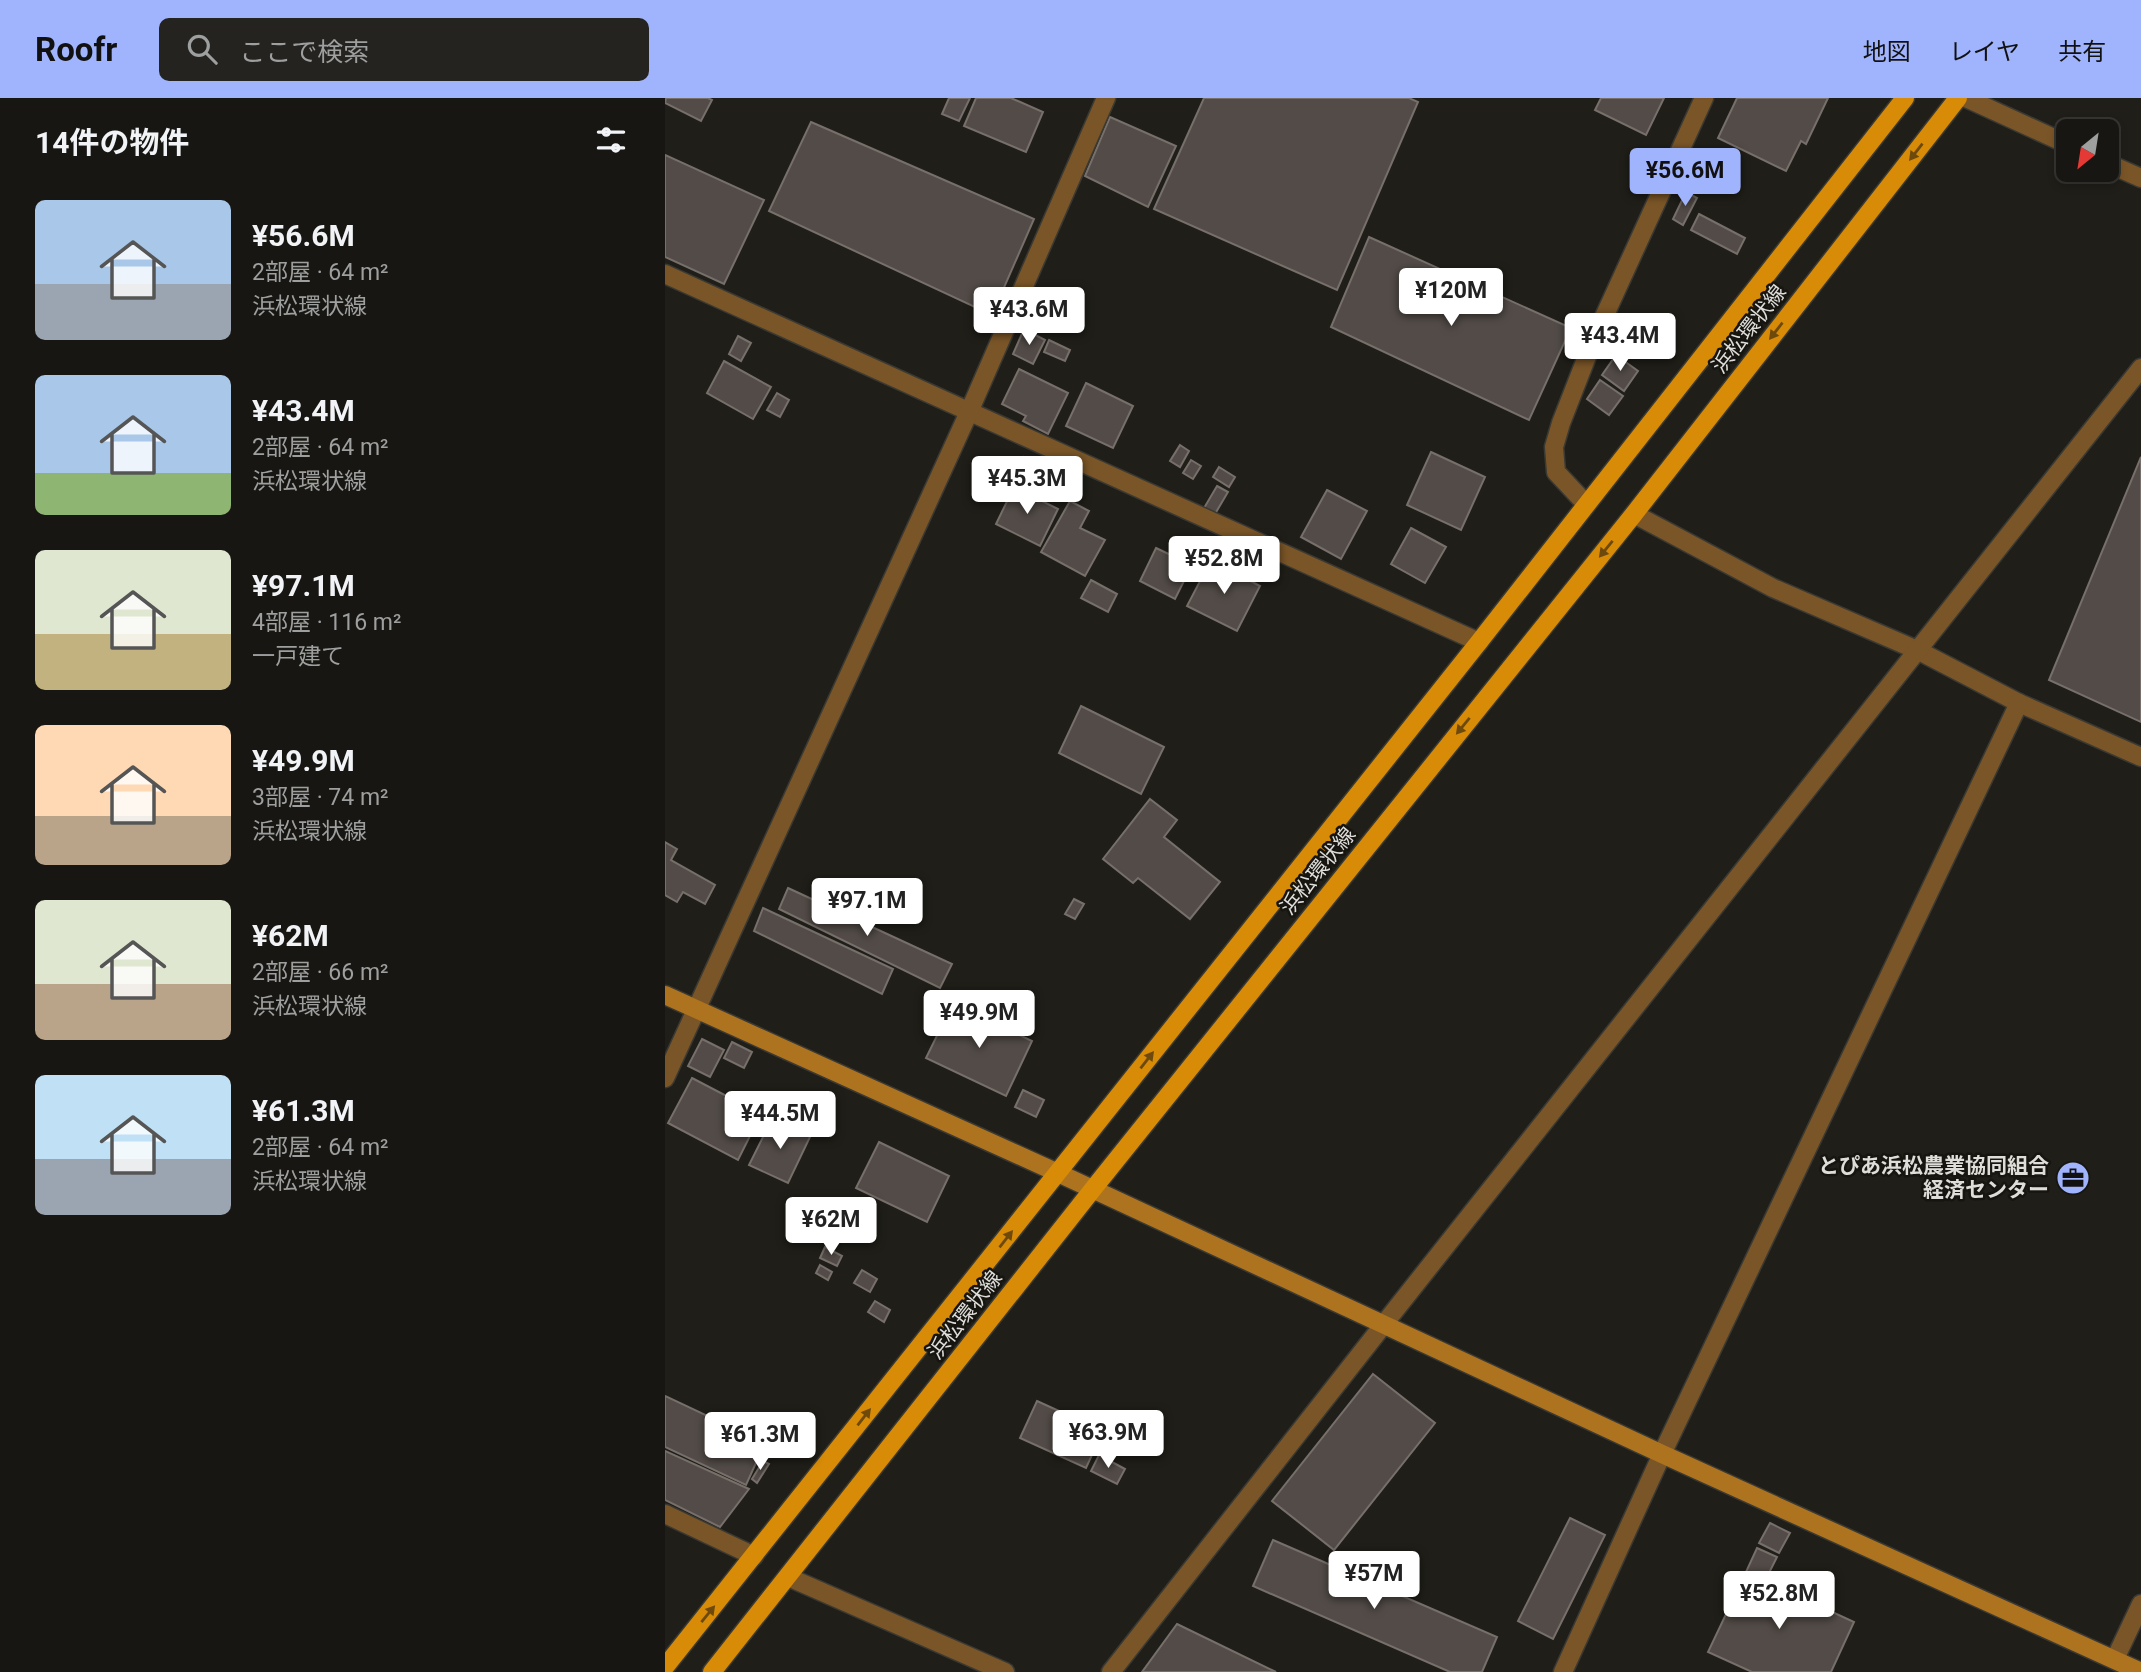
<!DOCTYPE html>
<html lang="ja">
<meta charset="utf-8">
<style>
:root{--surface:#171612;--page:#242320;--text:#f1f3f6;--muted:#9e9f9f;--line:#363532;--accent:#a0b3fd}
body{margin:0;font-family:Roboto,"Noto Sans JP",sans-serif;background:var(--page);color:var(--text);height:100vh;display:flex;flex-direction:column;font-size:26px;white-space:nowrap}
*{box-sizing:border-box;margin:0}
p{font-size:23px;color:var(--muted)}
.icon{flex:none;width:38px;height:38px;fill:none;stroke:currentColor;stroke-width:2;stroke-linecap:round;stroke-linejoin:round}
.map{position:relative;flex:1;overflow:hidden}
.drawer{display:flex;flex-direction:column;background:var(--surface);width:665px}
.drawer>*{flex:none}
.needle{width:46px;rotate:210deg}
.buttons{position:absolute;left:1391px;top:21px;display:grid;gap:14px}
.buttons a{display:grid;place-items:center;width:63px;height:63px;border-radius:10px;background:var(--surface);box-shadow:0 4px 10px #0003,0 0 0 2px var(--line);font-size:35px}
.price{position:absolute;translate:-50% -60px;padding:0 16px;border-radius:7px;background:#fff;color:#222;font-size:23px;line-height:46px;filter:drop-shadow(0 2px 4px #0008)}
.price::after{content:'';position:absolute;left:50%;top:42px;width:21px;height:16px;margin-left:-10px;background:inherit;clip-path:polygon(0 0,100% 0,50% 100%)}
.price.current{background:var(--accent);color:#111}
ul{padding:0;list-style:none}
li{display:flex;align-items:center;gap:21px;height:175px;padding:0 35px}
li span{display:grid;place-items:center;flex:none;width:196px;height:140px;border-radius:10px;color:#555}
li>.icon{margin-inline-start:auto}
span .icon{width:84px;height:84px;fill:#fffc;stroke-width:1}
li b{font-size:30px}
h2{display:flex;justify-content:space-between;align-items:center;height:84px;padding:0 35px;font-size:30px}
header{display:flex;align-items:center;gap:42px;box-sizing:border-box;height:98px;padding:0 35px;background:var(--accent);color:#111}
header strong{font-size:33px}
nav{display:flex;gap:38px;margin-inline-start:auto;font-size:24px}
.search{width:490px;height:63px;background:var(--page);display:flex;align-items:center;gap:18px;box-sizing:border-box;padding:0 24px;border-radius:10px;color:var(--muted);font-size:26px}
main{display:flex;flex:1;min-height:0}
.map>svg:first-child{display:block}
.building{fill:#524b47;stroke:#776f6a;stroke-width:2}
.lines{fill:none;stroke-linecap:round;stroke-linejoin:round}
.street-casing{stroke:#3a3933;stroke-width:21}
.secondary-casing{stroke:#3a3933;stroke-width:21}
.primary-casing{stroke:#3a3933;stroke-width:21}
.street{stroke:#7a5527;stroke-width:18}
.secondary{stroke:#ae731f;stroke-width:18}
.primary{stroke:#d78b07;stroke-width:18}
.oneway{fill:#6d4a0b}
.labels{text-anchor:middle;stroke-width:5;stroke-linejoin:round;paint-order:stroke}
.street-label{font-size:21px;fill:#deddd9;stroke:#16150f}
.poi-label{font-size:21px;font-weight:bold;fill:#deddd9;stroke:#16150f;text-anchor:end}
</style>
<header>
<strong>Roofr</strong>
<div class="search"><svg class="icon" aria-label="search" viewBox="0 0 24 24"><circle cx="10" cy="10" r="6"/><path d="M15 15l6 6"/></svg>ここで検索</div>
<nav><a>地図</a><a>レイヤ</a><a>共有</a></nav>
</header>
<main>
<section class="drawer">
<h2>14件の物件<svg class="icon" aria-label="filters" viewBox="0 0 24 24"><path d="M4 7h16M4 17h16"/><circle cx="9" cy="7" r="2"/><circle cx="15" cy="17" r="2"/></svg></h2>
<ul>
<li><span style="background:linear-gradient(#a9c7e8 60%,#9aa5b1 0)"><svg class="icon" aria-label="home" viewBox="0 0 24 24"><path d="M3 11l9-7 9 7M6 9v11h12V9"/></svg></span><div><b>¥56.6M</b><p>2部屋 · 64 m²</p><p>浜松環状線</p></div></li>
<li><span style="background:linear-gradient(#a9c7e8 70%,#8fb573 0)"><svg class="icon" aria-label="home" viewBox="0 0 24 24"><path d="M3 11l9-7 9 7M6 9v11h12V9"/></svg></span><div><b>¥43.4M</b><p>2部屋 · 64 m²</p><p>浜松環状線</p></div></li>
<li><span style="background:linear-gradient(#dfe7d0 60%,#c2b280 0)"><svg class="icon" aria-label="home" viewBox="0 0 24 24"><path d="M3 11l9-7 9 7M6 9v11h12V9"/></svg></span><div><b>¥97.1M</b><p>4部屋 · 116 m²</p><p>一戸建て</p></div></li>
<li><span style="background:linear-gradient(#ffd9b3 65%,#b9a48a 0)"><svg class="icon" aria-label="home" viewBox="0 0 24 24"><path d="M3 11l9-7 9 7M6 9v11h12V9"/></svg></span><div><b>¥49.9M</b><p>3部屋 · 74 m²</p><p>浜松環状線</p></div></li>
<li><span style="background:linear-gradient(#dfe7d0 60%,#b9a48a 0)"><svg class="icon" aria-label="home" viewBox="0 0 24 24"><path d="M3 11l9-7 9 7M6 9v11h12V9"/></svg></span><div><b>¥62M</b><p>2部屋 · 66 m²</p><p>浜松環状線</p></div></li>
<li><span style="background:linear-gradient(#bfe0f5 60%,#9aa5b1 0)"><svg class="icon" aria-label="home" viewBox="0 0 24 24"><path d="M3 11l9-7 9 7M6 9v11h12V9"/></svg></span><div><b>¥61.3M</b><p>2部屋 · 64 m²</p><p>浜松環状線</p></div></li>
</ul>
</section>
<div class="map">
<svg width="1476" height="1574" viewBox="0 0 1476 1574">
<rect width="100%" height="100%" fill="#1f1e18"/>
<g class="building">
<polygon points="1,0 43,0 47,2 36,23 0,5"/>
<polygon points="284,0 305,0 294,23 277,16"/>
<polygon points="311,0 346,0 378,14 361,54 299,28"/>
<polygon points="539,0 744,0 753,4 672,192 489,111"/>
<polygon points="936,0 999,0 981,37 930,12"/>
<polygon points="1072,0 1163,0 1141,46 1136,43 1121,73 1053,40"/>
<polygon points="445,19 511,48 483,109 420,78"/>
<polygon points="146,24 369,121 327,217 104,113"/>
<polygon points="0,57 99,102 59,186 0,159"/>
<polygon points="1021,94 1032,100 1018,127 1008,121"/>
<polygon points="1034,116 1080,140 1072,156 1026,132"/>
<polygon points="704,139 906,230 864,322 666,229"/>
<polygon points="359,231 380,242 368,266 348,256"/>
<polygon points="73,238 86,245 76,263 64,256"/>
<polygon points="384,242 405,252 400,263 379,254"/>
<polygon points="951,257 973,273 959,293 937,277"/>
<polygon points="59,263 106,289 88,321 42,295"/>
<polygon points="354,271 403,295 383,336 358,323 361,318 337,306"/>
<polygon points="935,282 958,298 944,317 922,301"/>
<polygon points="421,285 468,308 448,350 401,328"/>
<polygon points="112,295 124,302 115,319 102,312"/>
<polygon points="515,347 524,353 515,369 505,363"/>
<polygon points="766,354 820,379 796,432 742,407"/>
<polygon points="359,359 374,367 361,392 346,385"/>
<polygon points="1476,359 1476,624 1384,582"/>
<polygon points="526,362 536,368 528,381 518,375"/>
<polygon points="554,369 570,379 564,389 548,379"/>
<polygon points="552,388 563,394 550,416 539,410"/>
<polygon points="349,389 393,411 375,448 331,426"/>
<polygon points="662,392 702,413 676,461 636,439"/>
<polygon points="405,403 424,413 415,430 440,442 420,478 376,454"/>
<polygon points="746,430 781,449 760,485 726,466"/>
<polygon points="491,450 527,467 510,501 475,483"/>
<polygon points="546,462 595,488 572,533 522,508"/>
<polygon points="426,482 452,496 443,514 416,500"/>
<polygon points="416,608 499,649 476,696 394,655"/>
<polygon points="485,701 512,722 499,739 555,784 525,821 473,780 468,785 438,761"/>
<polygon points="0,744 12,751 6,762 50,787 40,806 18,794 12,804 0,797"/>
<polygon points="123,790 287,866 275,890 114,811"/>
<polygon points="409,801 419,806 410,821 400,816"/>
<polygon points="98,810 228,871 217,896 89,833"/>
<polygon points="288,905 367,943 341,998 261,960"/>
<polygon points="37,941 59,952 45,979 23,968"/>
<polygon points="67,944 87,954 79,970 59,960"/>
<polygon points="27,980 96,1016 73,1062 3,1025"/>
<polygon points="358,992 379,1002 371,1019 350,1009"/>
<polygon points="107,1021 145,1039 123,1085 84,1067"/>
<polygon points="214,1044 284,1078 262,1124 191,1090"/>
<polygon points="160,1149 177,1158 172,1168 155,1160"/>
<polygon points="155,1167 167,1174 163,1182 151,1175"/>
<polygon points="197,1172 212,1181 205,1194 189,1185"/>
<polygon points="210,1203 225,1212 219,1224 203,1214"/>
<polygon points="708,1276 770,1325 669,1452 607,1403"/>
<polygon points="0,1298 100,1345 81,1387 0,1349"/>
<polygon points="372,1303 438,1333 421,1370 355,1340"/>
<polygon points="0,1353 84,1391 55,1429 0,1402"/>
<polygon points="434,1357 460,1371 452,1386 426,1373"/>
<polygon points="98,1363 104,1366 92,1385 87,1381"/>
<polygon points="905,1420 940,1437 888,1541 853,1523"/>
<polygon points="1105,1425 1125,1435 1114,1455 1094,1445"/>
<polygon points="608,1442 832,1539 817,1574 785,1574 588,1488"/>
<polygon points="1092,1450 1112,1459 1100,1483 1081,1474"/>
<polygon points="1081,1474 1189,1524 1166,1574 1087,1574 1043,1554"/>
<polygon points="512,1526 611,1574 477,1574"/>
</g>
<g class="lines">
<defs>
<g id="street">
<polyline points="1301,0 1404,47"/>
<polyline points="1442,65 1476,80"/>
<polyline points="0,176 814,544"/>
<polyline points="921,406 891,374 889,349 896,325 928,243 1039,0"/>
<polyline points="969,416 1108,490 1252,552 1354,605 1476,659"/>
<polyline points="0,980 304,314 441,0"/>
<polyline points="0,1416 89,1458"/>
<polyline points="123,1479 340,1574"/>
<polyline points="1450,1561 1476,1506"/>
<polyline points="446,1574 719,1226 1476,270"/>
<polyline points="898,1574 997,1356 1354,605"/>
</g>
<polyline id="secondary" points="0,897 393,1075 997,1356 1476,1574"/>
<g id="primary">
<polyline points="0,1569 814,544 1240,0"/>
<polyline points="47,1574 428,1091 969,416 1293,0"/>
</g>
</defs>
<use href="#street" class="street-casing"/>
<use href="#secondary" class="secondary-casing"/>
<use href="#primary" class="primary-casing"/>
<use href="#street" class="street"/>
<use href="#secondary" class="secondary"/>
<use href="#primary" class="primary"/>
</g>
<defs><path id="oneway-solid" d="M-6-.8H1V-3.2L6.5 0L1 3.2V.8H-6Z" transform="scale(1.75)"/></defs>
<g class="oneway">
<use href="#oneway-solid" transform="translate(1251 54) rotate(128)"/>
<use href="#oneway-solid" transform="translate(1111 233) rotate(128)"/>
<use href="#oneway-solid" transform="translate(941 451) rotate(129)"/>
<use href="#oneway-solid" transform="translate(798 628) rotate(129)"/>
<use href="#oneway-solid" transform="translate(482 962) rotate(-52)"/>
<use href="#oneway-solid" transform="translate(341 1141) rotate(-52)"/>
<use href="#oneway-solid" transform="translate(199 1319) rotate(-52)"/>
<use href="#oneway-solid" transform="translate(43 1516) rotate(-51)"/>
</g>
<defs>
<symbol id="office-disc" viewBox="-11 -11 22 22"><circle r="9.5" fill="#a0b3fd" stroke="#16150f"/><path d="M-6-3h4V-5.5h4V-3h4V5H-6ZM-1-4.5V-3h2v-1.5ZM-6 0V1H6V0Z" fill="#111"/></symbol>
</defs>
<g fill-rule="evenodd">
<use href="#office-disc" x="1389" y="1061" width="38" height="38"/>
</g>
<g class="labels">
<g class="street-label">
<text transform="translate(1084 231) rotate(-52)" y="7">浜松環状線</text>
<text transform="translate(653 773) rotate(-51)" y="7">浜松環状線</text>
<text transform="translate(300 1217) rotate(-52)" y="7">浜松環状線</text>
</g>
<g class="poi-label">
<text x="1384" y="1075">とぴあ浜松農業協同組合<tspan x="1384" dy="24">経済センター</tspan></text>
</g>
</g>
</svg>
<div class="buttons">
<a><svg class="needle" viewBox="-14 -14 28 28"><path d="M0-13l5 13h-10z" fill="#e53935"/><path d="M0 13l5-13h-10z" fill="#9e9f9f"/></svg></a>
</div>
<b class="price current" style="left:1020px;top:110px">¥56.6M</b>
<b class="price" style="left:786px;top:230px">¥120M</b>
<b class="price" style="left:364px;top:249px">¥43.6M</b>
<b class="price" style="left:955px;top:275px">¥43.4M</b>
<b class="price" style="left:362px;top:418px">¥45.3M</b>
<b class="price" style="left:559px;top:498px">¥52.8M</b>
<b class="price" style="left:202px;top:840px">¥97.1M</b>
<b class="price" style="left:314px;top:952px">¥49.9M</b>
<b class="price" style="left:115px;top:1053px">¥44.5M</b>
<b class="price" style="left:166px;top:1159px">¥62M</b>
<b class="price" style="left:443px;top:1372px">¥63.9M</b>
<b class="price" style="left:95px;top:1374px">¥61.3M</b>
<b class="price" style="left:709px;top:1513px">¥57M</b>
<b class="price" style="left:1114px;top:1533px">¥52.8M</b>
</div>
</main>
